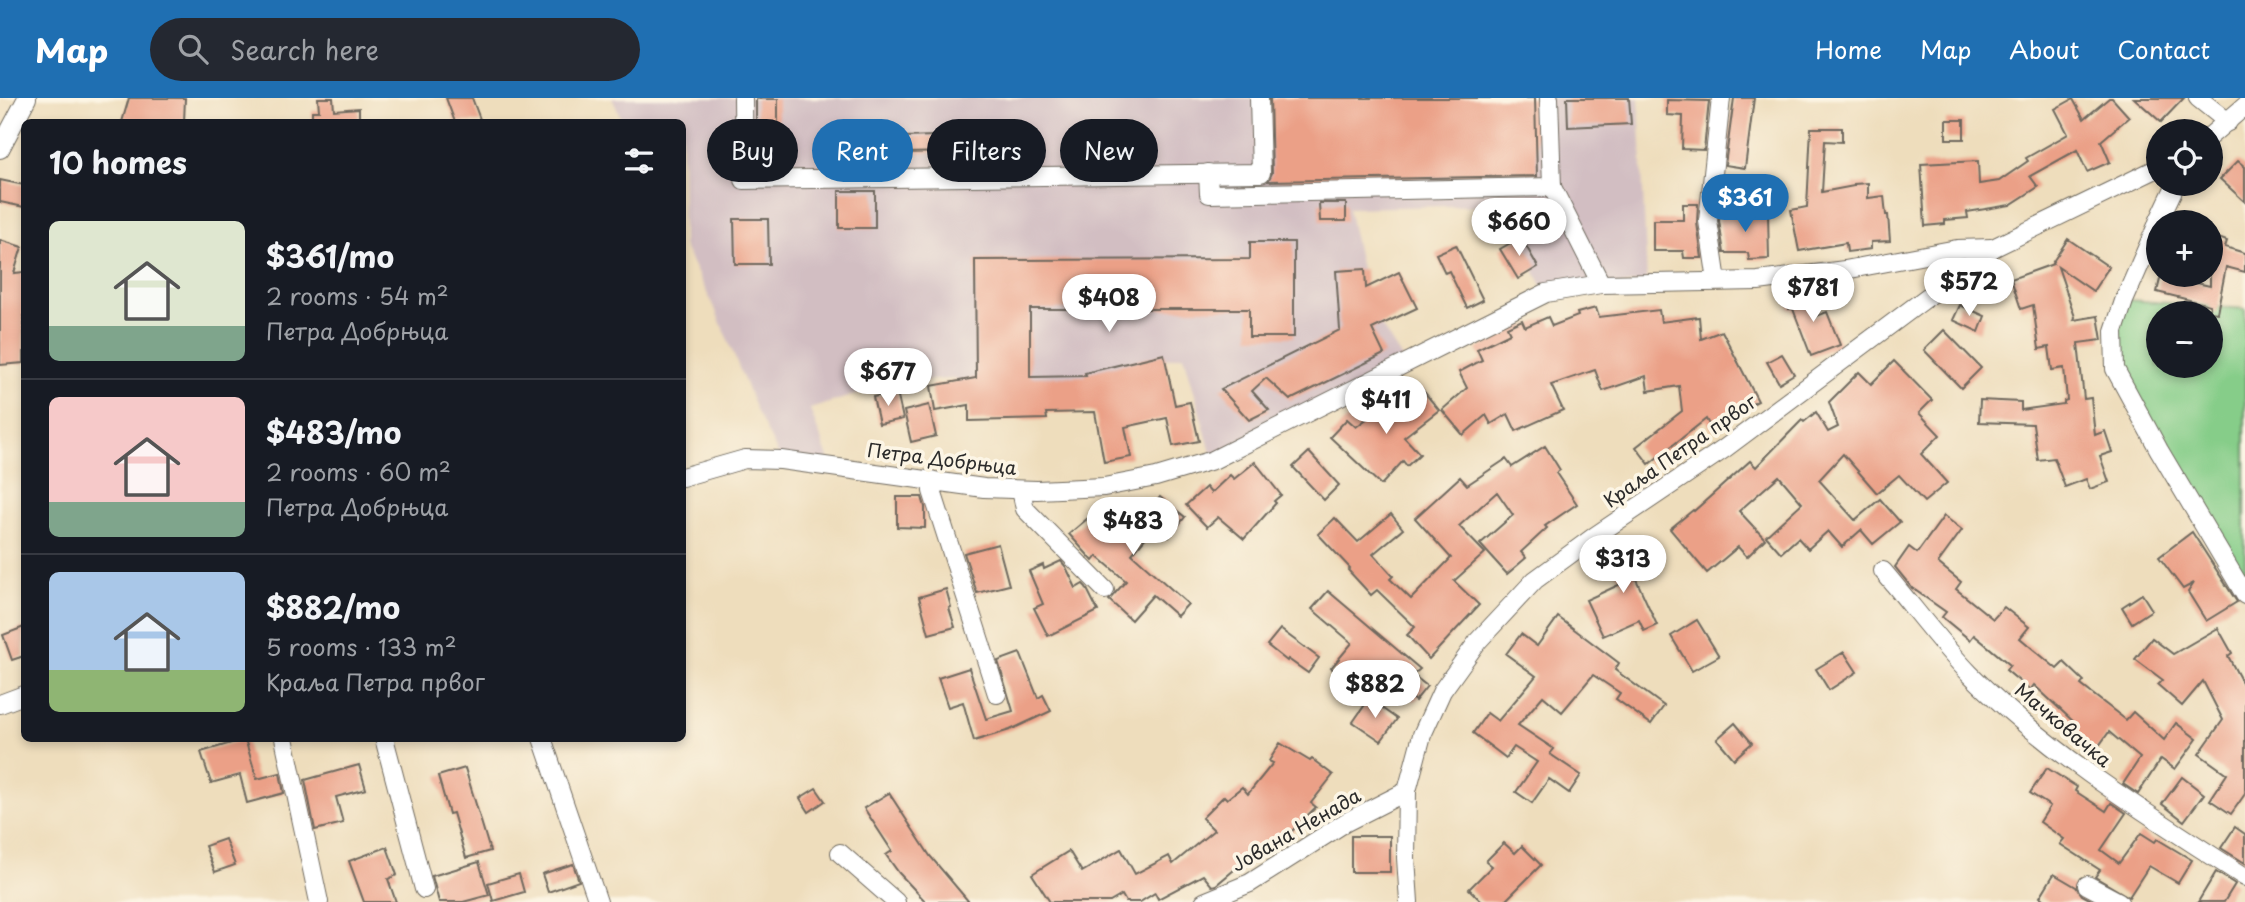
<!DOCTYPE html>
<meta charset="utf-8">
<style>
:root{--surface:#171b24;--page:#242831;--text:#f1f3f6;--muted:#9ea1a6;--line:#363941;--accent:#1f6fb2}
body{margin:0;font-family:"Playpen Sans",sans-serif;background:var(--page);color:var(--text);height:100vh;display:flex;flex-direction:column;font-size:26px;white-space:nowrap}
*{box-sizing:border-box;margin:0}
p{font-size:23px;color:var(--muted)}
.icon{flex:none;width:38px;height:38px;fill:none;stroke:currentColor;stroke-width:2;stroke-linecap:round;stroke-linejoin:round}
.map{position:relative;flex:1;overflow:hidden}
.sheet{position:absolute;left:21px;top:21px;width:665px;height:623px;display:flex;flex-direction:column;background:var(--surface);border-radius:10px;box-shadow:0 4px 10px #0003}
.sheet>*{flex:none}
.banner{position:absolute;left:707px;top:21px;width:665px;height:63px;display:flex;gap:14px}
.tools{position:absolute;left:2146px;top:21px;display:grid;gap:14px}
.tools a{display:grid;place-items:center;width:77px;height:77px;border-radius:50%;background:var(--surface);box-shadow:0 4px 10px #0003;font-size:35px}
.price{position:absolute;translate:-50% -60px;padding:0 16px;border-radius:24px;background:#fff;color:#222;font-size:23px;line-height:46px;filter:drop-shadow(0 2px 4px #0008)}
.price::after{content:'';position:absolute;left:50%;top:42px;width:21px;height:16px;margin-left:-10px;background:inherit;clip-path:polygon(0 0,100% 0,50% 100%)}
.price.selected{background:var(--accent);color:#fff}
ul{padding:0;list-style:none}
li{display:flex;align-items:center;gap:21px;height:175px;padding:0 28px}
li+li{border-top:2px solid var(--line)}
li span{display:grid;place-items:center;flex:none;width:196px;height:140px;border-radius:10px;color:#555}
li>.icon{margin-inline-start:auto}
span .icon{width:84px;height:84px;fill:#fffc;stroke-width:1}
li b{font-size:30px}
h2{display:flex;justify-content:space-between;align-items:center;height:84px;padding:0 28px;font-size:30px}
.pill{padding:0 24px;border-radius:32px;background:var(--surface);box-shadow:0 4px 10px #0003;font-size:24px;line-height:63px}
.pill.selected{background:var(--accent);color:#fff}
header{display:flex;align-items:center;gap:42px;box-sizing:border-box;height:98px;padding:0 35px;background:var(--accent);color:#fff}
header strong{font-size:33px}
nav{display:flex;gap:38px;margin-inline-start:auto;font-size:24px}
.search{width:490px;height:63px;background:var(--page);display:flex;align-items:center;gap:18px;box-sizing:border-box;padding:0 24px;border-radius:38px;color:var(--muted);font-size:26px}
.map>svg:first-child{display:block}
.industrial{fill:#d2bec2}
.green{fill:#86cd89;stroke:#587c5a;stroke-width:2;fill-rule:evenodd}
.building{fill:#eba087}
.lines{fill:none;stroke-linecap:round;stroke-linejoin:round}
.minor-casing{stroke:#6f695e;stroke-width:20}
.minor{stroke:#fff;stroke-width:18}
.labels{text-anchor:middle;stroke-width:7;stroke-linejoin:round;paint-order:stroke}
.street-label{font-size:19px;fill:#2b2b2b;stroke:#fcf5e5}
</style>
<header>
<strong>Map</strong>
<div class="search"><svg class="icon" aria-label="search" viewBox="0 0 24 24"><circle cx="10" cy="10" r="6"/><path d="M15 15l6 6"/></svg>Search here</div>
<nav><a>Home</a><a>Map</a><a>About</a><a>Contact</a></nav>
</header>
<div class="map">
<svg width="2245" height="804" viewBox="0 0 2245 804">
<rect width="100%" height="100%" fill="#fcf5e5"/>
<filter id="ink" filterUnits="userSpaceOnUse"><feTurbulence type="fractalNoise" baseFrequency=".0143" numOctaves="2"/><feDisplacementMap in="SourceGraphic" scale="14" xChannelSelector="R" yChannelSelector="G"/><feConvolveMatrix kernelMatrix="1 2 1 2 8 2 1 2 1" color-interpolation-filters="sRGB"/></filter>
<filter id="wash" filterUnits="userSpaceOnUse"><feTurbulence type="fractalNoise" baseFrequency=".00686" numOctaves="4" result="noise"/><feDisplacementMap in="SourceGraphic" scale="28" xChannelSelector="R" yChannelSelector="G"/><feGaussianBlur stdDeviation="1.57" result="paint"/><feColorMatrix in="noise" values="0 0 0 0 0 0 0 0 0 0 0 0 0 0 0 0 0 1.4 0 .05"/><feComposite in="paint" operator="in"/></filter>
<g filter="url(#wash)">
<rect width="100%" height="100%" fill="#eeddbc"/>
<polygon class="industrial" points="612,0 1639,0 1647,184 1546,195 1500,107 1348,110 1363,180 1375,218 1405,265 1213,362 1184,257 1068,284 973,289 953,281 896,284 810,311 831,368 781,362 756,312 716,213 683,147 682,24 623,24"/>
<path class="green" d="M2128 202 2245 211V491L2118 270V232ZM2158 215H2210V268H2158Z"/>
<g id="blocks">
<g class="building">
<polygon points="129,0 185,0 184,24 122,24"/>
<polygon points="318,0 333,0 334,12 359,10 359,24 312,24 312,13 319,13"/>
<polygon points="446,0 472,0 481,24 455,24"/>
<polygon points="1270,0 1535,0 1537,78 1268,83 1272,75"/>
<polygon points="1567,0 1629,0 1631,26 1568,29"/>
<polygon points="1734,0 1754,0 1745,70 1725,67"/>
<polygon points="2109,0 2112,0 2129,19 2101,43 2110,64 2087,74 2077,52 2030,78 2038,89 2010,107 1967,114 1968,120 1945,122 1945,126 1925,128 1921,66 1978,63 1979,86 1999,83 2028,63 2026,60 2068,36 2055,11 2073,1 2084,21"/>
<polygon points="2134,0 2184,0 2161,24"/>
<rect x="756" y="1" width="22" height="30"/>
<polygon points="1667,2 1709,3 1704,52 1682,51 1683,18 1667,17"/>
<rect x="1946" y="22" width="18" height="19"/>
<polygon points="1811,30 1842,30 1842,44 1825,43 1822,94 1854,88 1854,86 1868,85 1868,100 1884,98 1886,117 1888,117 1890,143 1871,144 1871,151 1847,154 1846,145 1799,153 1791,112 1807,109"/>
<polygon points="998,36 999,53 904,55 904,39"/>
<polygon points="2238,63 2245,69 2245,104 2220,81"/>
<polygon points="0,82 24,87 24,109 0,104"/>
<rect x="839" y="93" width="36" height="37"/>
<polygon points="1319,105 1346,105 1346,123 1320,123"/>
<polygon points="1683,106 1698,106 1697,125 1702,160 1684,160 1683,153 1653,153 1653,122 1683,122"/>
<polygon points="1720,114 1740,114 1740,117 1768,116 1769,161 1749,162 1748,155 1724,155 1719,123"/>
<polygon points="734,121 768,121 769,166 735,166"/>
<polygon points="2210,137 2227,143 2225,149 2245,155 2245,174 2226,169 2217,215 2210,214 2210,207 2157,194 2161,177 2210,188"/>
<polygon points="1521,139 1538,169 1518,181 1500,151"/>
<polygon points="2068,141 2109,169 2093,193 2058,169 2075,219 2074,222 2098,218 2102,242 2078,245 2084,301 2091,300 2095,337 2105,333 2112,354 2100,358 2109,384 2090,391 2086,381 2065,389 2054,360 2038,362 2033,326 1979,324 1980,302 2021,304 2021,312 2064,306 2064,303 2067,302 2064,270 2052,272 2049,249 2039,251 2033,207 2021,211 2011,181 2053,166 2052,165"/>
<polygon points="0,142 22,149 14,175 24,174 24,265 0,267"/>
<polygon points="1250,144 1294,144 1294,239 1249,239 1249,211 1030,211 1030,279 1086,278 1085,275 1164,256 1175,307 1190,304 1199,343 1173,348 1167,320 1125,329 1131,359 1104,364 1095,314 1046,315 1047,321 969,323 969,307 935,313 931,288 976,280 975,162 1250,161"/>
<polygon points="1456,147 1483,202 1467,210 1449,173 1445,175 1436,156"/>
<polygon points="1365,171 1366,190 1399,174 1417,210 1372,231 1384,256 1290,302 1266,280 1252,293 1269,312 1249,322 1221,291 1340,232 1336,173"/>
<polygon points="1813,195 1814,219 1827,214 1840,247 1811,258 1793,211 1789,211 1788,196"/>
<polygon points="1960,207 1985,218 1979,234 1953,222"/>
<polygon points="1596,210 1599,219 1659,212 1661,224 1699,219 1701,241 1722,233 1758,303 1728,318 1730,322 1712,332 1706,321 1649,366 1636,349 1682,313 1679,288 1648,293 1646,278 1603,293 1595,272 1551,287 1563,312 1516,333 1508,316 1491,326 1486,317 1463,337 1442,312 1467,290 1459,274 1482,262 1477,251 1510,235 1507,229 1522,222 1525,229 1548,219 1552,228 1578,218 1577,215"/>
<polygon points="1944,232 1981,270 1961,290 1924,252"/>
<polygon points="1782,256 1794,276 1779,285 1767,264"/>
<polygon points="1894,263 1932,302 1919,315 1940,337 1921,356 1947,385 1924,404 1899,377 1877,395 1843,356 1819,382 1855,422 1880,401 1900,424 1873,446 1861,432 1842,449 1828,433 1808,451 1798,440 1781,455 1766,438 1802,405 1779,378 1739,413 1765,441 1747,459 1738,449 1707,475 1670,431 1693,412 1694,413 1750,363 1756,369 1802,322 1804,324 1816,314 1828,334 1838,329 1829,304 1859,274 1871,286"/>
<polygon points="1421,290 1439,312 1404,339 1420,356 1407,368 1403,363 1381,387 1330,339 1347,321 1356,329 1385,307 1390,313"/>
<polygon points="897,294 903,321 879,326 873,299"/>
<polygon points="929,307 936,338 911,344 904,313"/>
<polygon points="1545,348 1560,372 1556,375 1577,406 1545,428 1547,430 1521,454 1526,460 1507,476 1480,446 1513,417 1497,394 1459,428 1485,455 1454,483 1479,507 1429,561 1407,537 1415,529 1377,492 1371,497 1348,472 1350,470 1318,436 1335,420 1358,444 1391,416 1403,431 1373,456 1393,478 1390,481 1411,501 1451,460 1415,420 1460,379 1467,387 1506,361 1512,369"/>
<polygon points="1309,354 1339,387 1324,402 1293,369"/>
<polygon points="1255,364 1281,397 1274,403 1276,405 1244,441 1218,419 1207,429 1186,407 1206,389 1211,395 1230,377 1234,381"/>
<polygon points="897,399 922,399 925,409 925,430 897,429"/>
<polygon points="1160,399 1185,419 1169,439 1155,428 1132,456 1188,506 1177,518 1153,497 1131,522 1109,502 1126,483 1097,458 1093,463 1069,436 1087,421 1102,438 1121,414 1138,428"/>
<polygon points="1944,418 1962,432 1938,465 1961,484 1956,491 1993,521 2004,509 2029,529 2020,540 2057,571 2064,564 2084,583 2081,587 2126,622 2133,614 2164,642 2176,625 2197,641 2175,671 2161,661 2138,696 2123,686 2140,660 2109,634 2093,656 2069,638 2077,627 2034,587 2030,592 2006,572 2010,567 1974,537 1970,542 1942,519 1946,514 1912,490 1895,469 1909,449 1917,455"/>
<polygon points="2192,434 2237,504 2206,523 2188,494 2194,485 2183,491 2159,459"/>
<polygon points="1632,443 1650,470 1635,479 1657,527 1644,533 1639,522 1603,538 1586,502 1623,485 1607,459"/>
<polygon points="998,446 1009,487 977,495 964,455"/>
<polygon points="1061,463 1066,469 1076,490 1083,486 1086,489 1098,513 1048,538 1034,510 1043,506 1029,473 1043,467 1044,471"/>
<polygon points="946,491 951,509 949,510 955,529 929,536 919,499"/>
<polygon points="1328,493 1420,571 1413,577 1427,588 1415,603 1370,567 1353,587 1331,570 1352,545 1312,511"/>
<polygon points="2142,496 2152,512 2132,525 2122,509"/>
<polygon points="1558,519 1619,565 1615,572 1664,608 1651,626 1616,601 1620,595 1593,577 1562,614 1543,598 1518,627 1554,651 1550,656 1581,677 1569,695 1549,681 1532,705 1516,694 1537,664 1514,649 1506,660 1473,635 1487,615 1498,623 1536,578 1506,556 1521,536 1537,548"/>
<polygon points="1697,522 1719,558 1692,573 1671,538"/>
<polygon points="24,529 24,558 12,562 3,537"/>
<polygon points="2218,530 2232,555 2228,558 2245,590 2245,696 2231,716 2210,702 2227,676 2199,656 2223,622 2203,583 2182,608 2158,587 2163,582 2135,561 2152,540 2173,556"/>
<polygon points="1280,531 1319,560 1308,575 1288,561 1287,563 1267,547"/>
<polygon points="1844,554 1857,574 1829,592 1816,571"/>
<polygon points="1020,555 1038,600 1043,597 1051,613 1010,632 974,643 963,604 948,609 938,580 969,570 986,621 1013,613 998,563"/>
<polygon points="1369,601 1397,621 1381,643 1353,624"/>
<polygon points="1735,625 1752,645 1734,661 1717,641"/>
<polygon points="245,641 257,681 280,675 284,695 247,705 240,677 211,685 201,654"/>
<polygon points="1280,645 1310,663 1312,661 1333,677 1311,705 1316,709 1276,749 1272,745 1242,770 1240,767 1216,787 1212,788 1203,777 1158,801 1155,795 1140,804 1126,804 1122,797 1110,804 1050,804 1032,776 1069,753 1082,774 1121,751 1135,776 1169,758 1173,766 1214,732 1202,720 1224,698 1227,701 1242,689 1248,696 1273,665 1269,663"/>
<polygon points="359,667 366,691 336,699 343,725 315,732 305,682"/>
<polygon points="465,670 490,753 466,760 453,715 449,716 438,678"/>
<polygon points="2047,670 2077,689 2075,693 2106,713 2111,705 2126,715 2101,752 2119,765 2141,735 2155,744 2157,741 2192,762 2178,785 2149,768 2129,799 2095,779 2100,772 2060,746 2064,741 2040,724 2050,708 2030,695"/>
<polygon points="2182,679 2204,696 2184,723 2162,706"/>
<polygon points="816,690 825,703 809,714 800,700"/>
<polygon points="889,695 930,758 969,804 926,804 899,775 886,757 892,753 864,710"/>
<polygon points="2235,729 2245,736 2245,765 2221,750"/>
<rect x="1351" y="738" width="39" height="36"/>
<polygon points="225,741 235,767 215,774 205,748"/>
<polygon points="1504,745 1515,755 1522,748 1541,767 1504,804 1482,804 1469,791 1492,768 1486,763"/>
<polygon points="387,749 397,777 388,781 396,804 364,804 349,763"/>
<polygon points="479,764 489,797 463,804 439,804 432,778"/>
<polygon points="573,766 579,783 548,794 542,776"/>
<polygon points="2216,774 2235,786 2224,804 2198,804"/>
<polygon points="519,776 524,794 493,803 488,785"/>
<polygon points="2054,776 2076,789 2082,797 2095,804 2049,804 2040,799"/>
</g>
</g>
</g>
<g filter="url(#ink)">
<use href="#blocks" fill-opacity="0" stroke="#6f695e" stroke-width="2"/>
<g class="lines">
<defs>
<g id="minor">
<polyline points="743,0 744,82 1261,75 1259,0"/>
<polyline points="2198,0 2228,24"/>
<polyline points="2210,38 2245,8"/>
<polyline points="0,51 27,0"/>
<polyline points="1208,75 1209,96 1552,89 1549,0"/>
<polyline points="1552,89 1601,186"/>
<polyline points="2158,124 2176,86"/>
<polyline points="2158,125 2124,203 2114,233 2115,271 2159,352 2245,497"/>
<polyline points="1717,183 1708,123 1721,0"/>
<polyline points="682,379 745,361 781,362 984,390 1037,392 1104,389 1156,379 1213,362 1546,195 1601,186 1758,183 1845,172 1957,151 1993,150"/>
<polyline points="931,382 932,393 997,596"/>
<polyline points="1021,392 1025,411 1105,492"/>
<path d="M1883 473C1912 507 1939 544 1970 576 2051 657 2149 717 2245 779"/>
<polyline points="0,606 24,597"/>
<polyline points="284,640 319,804"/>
<polyline points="384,640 424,791"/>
<polyline points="542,640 598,804"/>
<polyline points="840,755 896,804"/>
<polyline points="2087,787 2119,804"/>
<polyline points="1204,804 1250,785 1346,724 1407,693"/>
<polyline points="1409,804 1406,760 1407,693 1422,637 1442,593 1478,543 1535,482 1595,438 1724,351 1993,150 2158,70"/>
</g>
</defs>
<use href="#minor" class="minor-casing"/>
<use href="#minor" class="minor"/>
</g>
</g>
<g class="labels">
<g class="street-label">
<text transform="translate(1680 353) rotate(-35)" y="7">Краља Петра првог</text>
<text transform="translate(942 361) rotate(7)" y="7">Петра Добрњца</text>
<text transform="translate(2063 627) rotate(40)" y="7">Мачковачка</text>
<text transform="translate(1296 732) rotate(-30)" y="7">Јована Ненада</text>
</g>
</g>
</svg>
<div class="tools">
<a><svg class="icon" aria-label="locate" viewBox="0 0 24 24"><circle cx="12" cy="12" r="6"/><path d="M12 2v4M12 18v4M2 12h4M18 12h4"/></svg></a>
<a>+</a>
<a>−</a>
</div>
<b class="price selected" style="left:1745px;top:136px">$361</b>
<b class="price" style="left:1519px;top:160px">$660</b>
<b class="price" style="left:1969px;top:220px">$572</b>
<b class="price" style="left:1813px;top:226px">$781</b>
<b class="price" style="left:1109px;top:236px">$408</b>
<b class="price" style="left:888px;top:310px">$677</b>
<b class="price" style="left:1386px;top:338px">$411</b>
<b class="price" style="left:1133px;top:459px">$483</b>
<b class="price" style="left:1623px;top:497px">$313</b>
<b class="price" style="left:1375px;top:622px">$882</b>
<div class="banner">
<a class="pill">Buy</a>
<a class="pill selected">Rent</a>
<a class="pill">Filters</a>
<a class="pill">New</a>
</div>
<section class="sheet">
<h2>10 homes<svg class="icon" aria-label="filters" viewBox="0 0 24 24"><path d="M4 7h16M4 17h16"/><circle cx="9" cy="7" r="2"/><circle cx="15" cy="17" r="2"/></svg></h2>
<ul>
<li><span style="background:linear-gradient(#dfe7d0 75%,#7fa58c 0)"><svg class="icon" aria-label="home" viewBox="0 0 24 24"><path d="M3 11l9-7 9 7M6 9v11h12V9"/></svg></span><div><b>$361/mo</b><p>2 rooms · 54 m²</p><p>Петра Добрњца</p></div></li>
<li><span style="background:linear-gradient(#f6c9c9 75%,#7fa58c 0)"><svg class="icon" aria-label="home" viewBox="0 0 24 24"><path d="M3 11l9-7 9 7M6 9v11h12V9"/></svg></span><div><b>$483/mo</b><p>2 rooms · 60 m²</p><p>Петра Добрњца</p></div></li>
<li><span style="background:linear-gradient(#a9c7e8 70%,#8fb573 0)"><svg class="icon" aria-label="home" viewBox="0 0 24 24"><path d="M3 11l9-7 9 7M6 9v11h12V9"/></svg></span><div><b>$882/mo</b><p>5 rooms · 133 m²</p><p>Краља Петра првог</p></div></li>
</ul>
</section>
</div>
